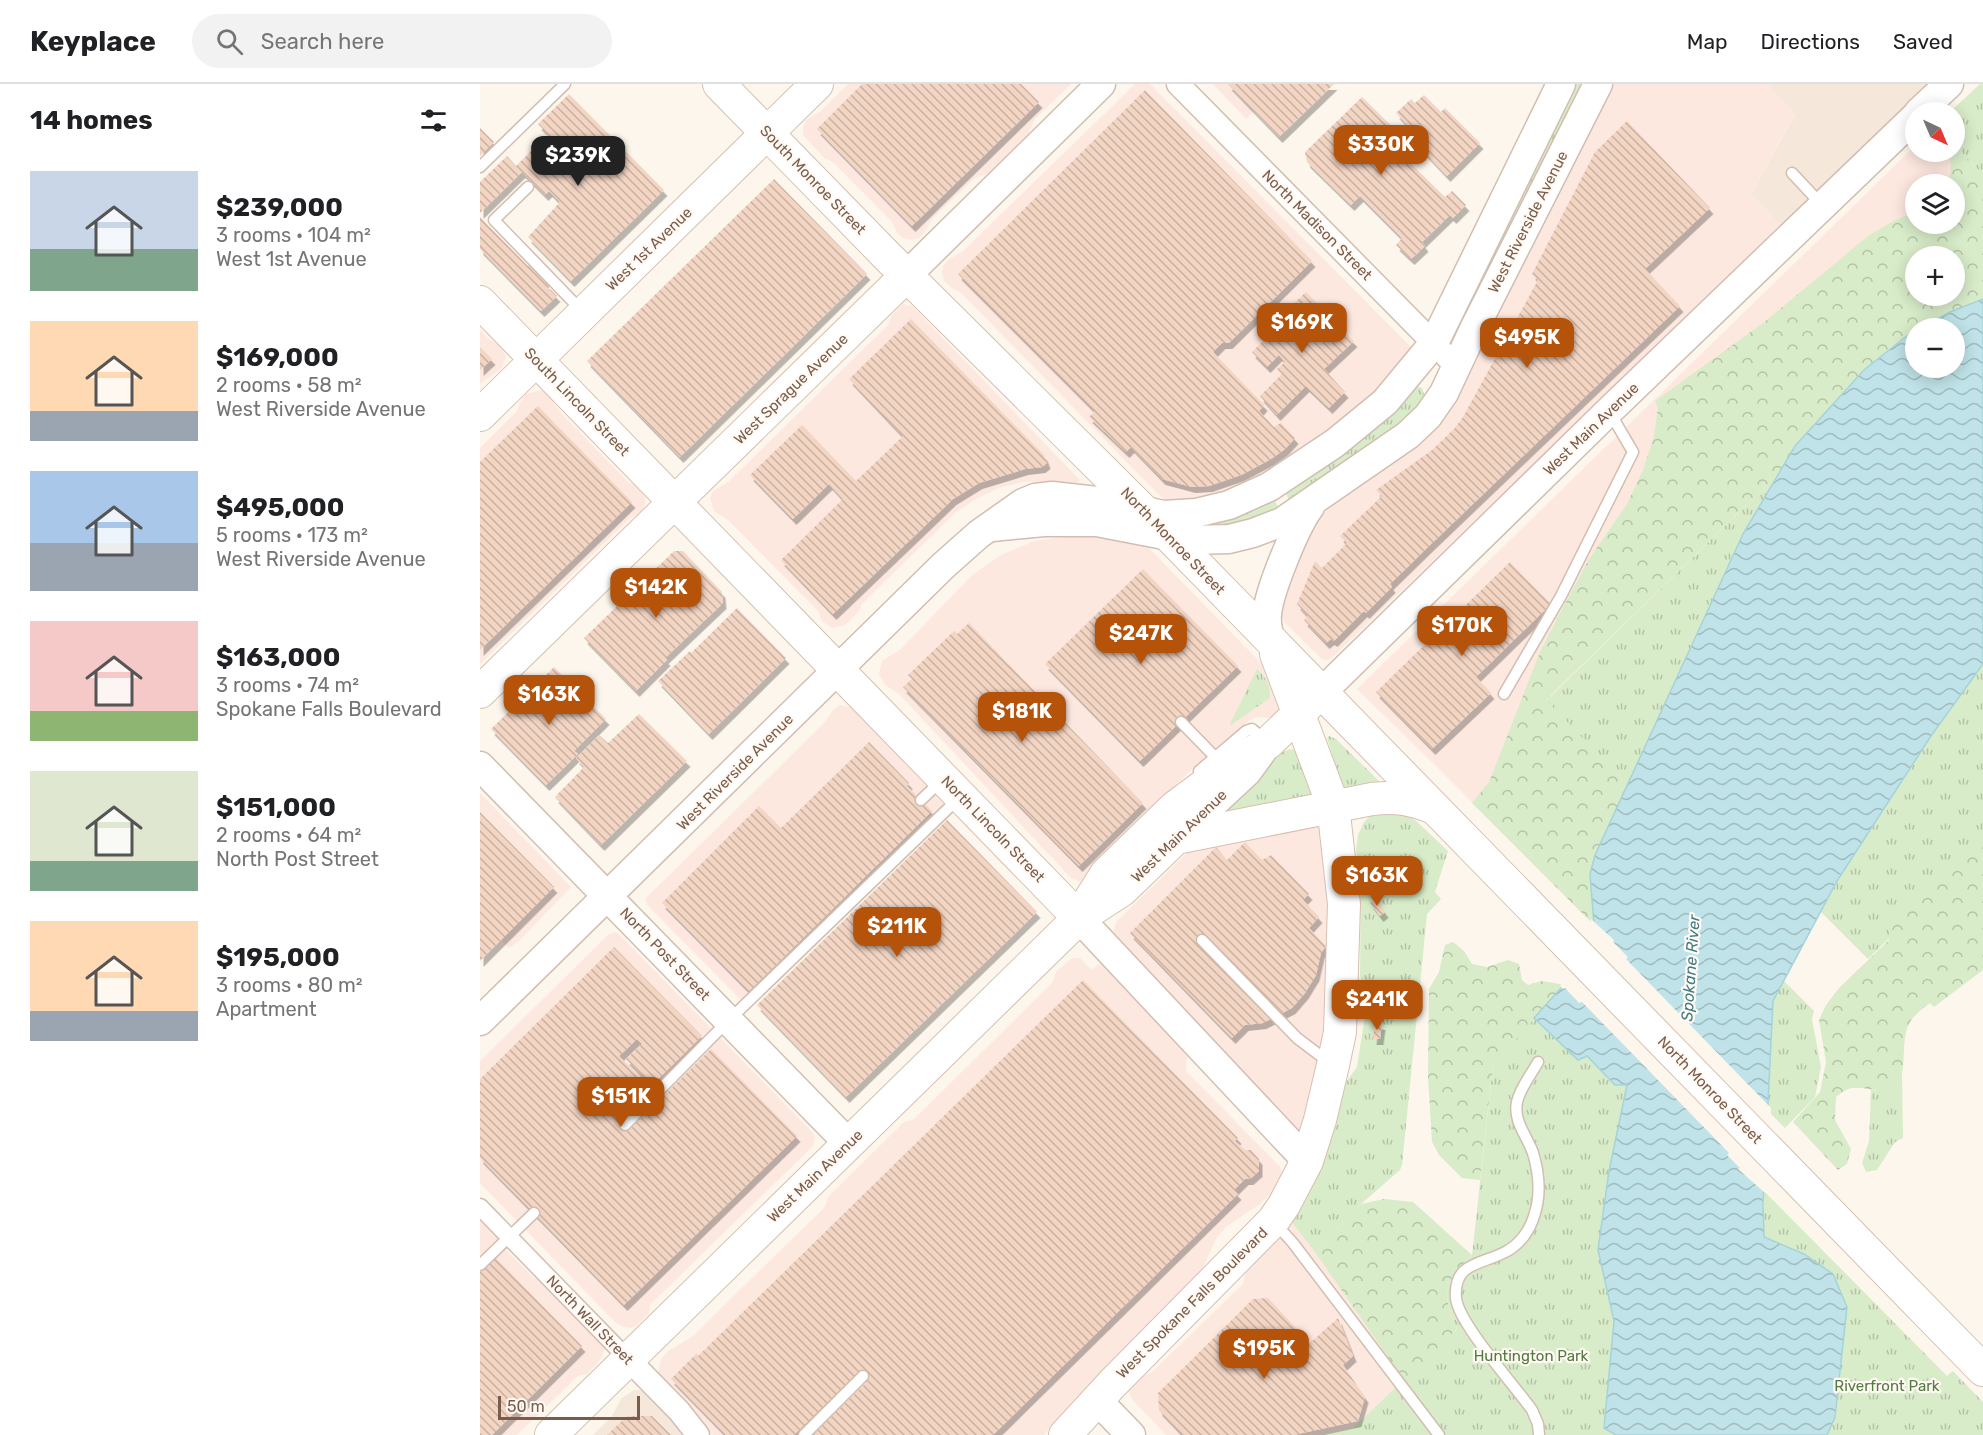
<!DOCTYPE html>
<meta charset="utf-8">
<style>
:root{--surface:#fff;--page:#f2f2f2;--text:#202124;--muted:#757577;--line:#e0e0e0;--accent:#b45309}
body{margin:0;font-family:Rubik,sans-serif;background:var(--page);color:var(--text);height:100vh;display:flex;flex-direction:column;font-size:22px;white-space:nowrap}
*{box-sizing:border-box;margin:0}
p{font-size:20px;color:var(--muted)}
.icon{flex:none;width:33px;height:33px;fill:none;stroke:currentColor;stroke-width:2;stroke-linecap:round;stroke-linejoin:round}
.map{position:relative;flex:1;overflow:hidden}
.details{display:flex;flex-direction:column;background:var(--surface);width:480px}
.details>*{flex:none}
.needle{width:39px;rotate:136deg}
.tools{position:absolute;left:1425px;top:18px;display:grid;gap:12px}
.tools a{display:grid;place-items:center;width:60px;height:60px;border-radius:50%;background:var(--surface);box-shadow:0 3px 15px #0003;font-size:30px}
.scale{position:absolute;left:18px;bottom:15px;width:142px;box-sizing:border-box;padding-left:6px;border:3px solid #7a5c4d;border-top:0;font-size:16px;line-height:21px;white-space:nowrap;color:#7a5c4d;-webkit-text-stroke:4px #fffaf3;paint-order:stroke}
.price{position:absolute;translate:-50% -51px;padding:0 14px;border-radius:12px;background:var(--accent);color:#fff;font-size:20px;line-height:39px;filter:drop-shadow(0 2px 3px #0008)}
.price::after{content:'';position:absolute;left:50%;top:36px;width:18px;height:14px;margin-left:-9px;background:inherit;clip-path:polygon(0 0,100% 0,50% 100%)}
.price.selected{background:#222;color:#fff}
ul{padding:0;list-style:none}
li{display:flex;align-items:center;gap:18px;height:150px;padding:0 30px}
li span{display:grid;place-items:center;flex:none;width:168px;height:120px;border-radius:0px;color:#555}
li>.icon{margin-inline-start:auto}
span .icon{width:72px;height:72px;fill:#fffc;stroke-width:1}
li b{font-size:26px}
h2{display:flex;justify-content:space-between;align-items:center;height:72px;padding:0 30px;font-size:26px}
header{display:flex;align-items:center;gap:36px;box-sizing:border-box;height:84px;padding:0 30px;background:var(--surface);border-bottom:2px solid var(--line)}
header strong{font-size:28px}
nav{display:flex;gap:33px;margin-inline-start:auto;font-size:21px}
.search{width:420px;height:54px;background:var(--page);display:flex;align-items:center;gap:15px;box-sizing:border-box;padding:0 21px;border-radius:33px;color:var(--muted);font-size:22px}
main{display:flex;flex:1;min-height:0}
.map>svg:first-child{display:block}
.residential{fill:#f5e8da}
.commercial{fill:#fde8e0;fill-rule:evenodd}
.grass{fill:url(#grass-tufts)}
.forest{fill:url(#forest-crowns);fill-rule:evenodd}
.water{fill:url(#water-waves);stroke:#a5d3da;stroke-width:1.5}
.pier{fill:#fdf6ec}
.building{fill:url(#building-back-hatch);filter:url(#shadow)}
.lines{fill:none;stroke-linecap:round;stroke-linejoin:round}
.service-casing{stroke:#d1beb0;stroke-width:13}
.pedestrian-casing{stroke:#d1beb0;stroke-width:19}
.minor-casing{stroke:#d1beb0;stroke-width:25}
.tertiary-casing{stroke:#d1beb0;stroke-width:31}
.secondary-casing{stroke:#d6c0b0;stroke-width:34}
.service{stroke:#fff;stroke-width:10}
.pedestrian{stroke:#fff;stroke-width:16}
.minor{stroke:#fff;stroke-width:22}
.tertiary{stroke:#fff;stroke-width:28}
.secondary{stroke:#fff;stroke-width:32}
.labels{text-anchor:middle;stroke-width:4.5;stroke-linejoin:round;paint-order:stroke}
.street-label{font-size:15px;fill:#7a5c4d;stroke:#fffaf3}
.park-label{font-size:15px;fill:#537a41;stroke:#fffaf3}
.water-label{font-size:16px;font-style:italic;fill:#437c86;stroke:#fffaf3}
</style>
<header>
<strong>Keyplace</strong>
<div class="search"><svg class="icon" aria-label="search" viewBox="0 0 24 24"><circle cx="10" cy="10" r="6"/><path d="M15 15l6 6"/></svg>Search here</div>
<nav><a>Map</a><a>Directions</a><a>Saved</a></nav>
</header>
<main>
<section class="details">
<h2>14 homes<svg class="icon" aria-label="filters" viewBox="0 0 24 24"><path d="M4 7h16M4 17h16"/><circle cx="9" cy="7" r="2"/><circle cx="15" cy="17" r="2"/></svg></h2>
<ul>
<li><span style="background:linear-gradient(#c9d6e8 65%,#7fa58c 0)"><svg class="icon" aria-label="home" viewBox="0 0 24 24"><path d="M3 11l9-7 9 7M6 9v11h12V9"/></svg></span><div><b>$239,000</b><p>3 rooms · 104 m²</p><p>West 1st Avenue</p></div></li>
<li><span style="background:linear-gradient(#ffd9b3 75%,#9aa5b1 0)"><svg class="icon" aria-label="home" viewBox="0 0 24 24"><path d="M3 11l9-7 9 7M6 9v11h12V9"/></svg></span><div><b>$169,000</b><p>2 rooms · 58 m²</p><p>West Riverside Avenue</p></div></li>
<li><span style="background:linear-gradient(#a9c7e8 60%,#9aa5b1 0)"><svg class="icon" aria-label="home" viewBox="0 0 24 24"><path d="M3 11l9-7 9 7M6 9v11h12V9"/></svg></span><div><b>$495,000</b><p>5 rooms · 173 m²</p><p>West Riverside Avenue</p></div></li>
<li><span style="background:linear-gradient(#f6c9c9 75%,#8fb573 0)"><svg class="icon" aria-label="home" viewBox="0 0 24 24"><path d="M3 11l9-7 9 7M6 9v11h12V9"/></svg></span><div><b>$163,000</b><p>3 rooms · 74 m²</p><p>Spokane Falls Boulevard</p></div></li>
<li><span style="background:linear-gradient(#dfe7d0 75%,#7fa58c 0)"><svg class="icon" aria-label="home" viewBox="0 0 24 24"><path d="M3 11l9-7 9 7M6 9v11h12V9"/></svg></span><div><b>$151,000</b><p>2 rooms · 64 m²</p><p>North Post Street</p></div></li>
<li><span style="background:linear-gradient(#ffd9b3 75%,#9aa5b1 0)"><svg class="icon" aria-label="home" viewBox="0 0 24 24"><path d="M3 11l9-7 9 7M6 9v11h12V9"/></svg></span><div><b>$195,000</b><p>3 rooms · 80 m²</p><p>Apartment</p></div></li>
</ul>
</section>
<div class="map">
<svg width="1503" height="1351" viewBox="0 0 1503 1351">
<defs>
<pattern id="grass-tufts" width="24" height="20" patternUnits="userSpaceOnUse" patternTransform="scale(1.5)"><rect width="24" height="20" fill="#d8ecc9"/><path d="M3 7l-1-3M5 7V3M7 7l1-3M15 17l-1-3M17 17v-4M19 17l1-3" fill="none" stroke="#b4c2a5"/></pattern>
<pattern id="forest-crowns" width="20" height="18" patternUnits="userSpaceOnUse" patternTransform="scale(1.5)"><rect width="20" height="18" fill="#d8ecc9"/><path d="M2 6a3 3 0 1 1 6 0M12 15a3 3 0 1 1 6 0" fill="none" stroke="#b4c2a5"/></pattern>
<pattern id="water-waves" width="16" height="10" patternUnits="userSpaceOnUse" patternTransform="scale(1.5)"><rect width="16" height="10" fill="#bfe3e8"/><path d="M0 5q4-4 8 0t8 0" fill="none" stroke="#a0bbbe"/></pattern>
<pattern id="building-back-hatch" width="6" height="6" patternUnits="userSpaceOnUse" patternTransform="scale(1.5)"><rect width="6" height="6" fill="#f3d5c3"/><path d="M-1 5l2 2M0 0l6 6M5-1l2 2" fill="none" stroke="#cab0a1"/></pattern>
<filter id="shadow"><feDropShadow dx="3.5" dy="6" stdDeviation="0" flood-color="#0004"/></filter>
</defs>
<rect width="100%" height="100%" fill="#fdf6ec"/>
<g class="residential">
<polygon points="1287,0 1448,0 1300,141 1271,110 1315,30"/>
<polygon points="154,1306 160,1306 172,1313 206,1351 113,1351 132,1332 141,1315"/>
</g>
<g class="commercial">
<polygon points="368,0 591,0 555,35 548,50 507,90 495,94 452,135 444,149 439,154 430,156 423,154 418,150 412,138 353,78 344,74 323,51 323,44 326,36 341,27"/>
<polygon points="655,0 670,0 930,262 932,267 931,273 860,342 746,413 686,418 480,208 472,204 465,198 462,190 463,182 469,175 482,168"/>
<polygon points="733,0 802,0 766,35"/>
<polygon points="1134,0 1287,0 1315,29 1271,110 1300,141 853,573 848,576 843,576 805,539 801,532 800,523 829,450 838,435 850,423 937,362 973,316"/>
<path d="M1475 61 1503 91V215L1470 228 1441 244H1436L1435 247 1424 254 1315 362 1300 388 1066 616 1148 701 1115 771 1114 841 954 680 877 605 1435 62 1436 68H1474ZM1436 100H1474V140H1436ZM1436 172H1474V212H1436Z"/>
<polygon points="423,220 432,222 600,396 597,399 573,397 542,398 516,405 496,415 475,429 382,520 378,528 365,541 352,544 342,537 338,527 249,437 234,427 230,414 233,407 248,398 408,241 412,231"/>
<polygon points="0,246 9,255 19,261 26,272 22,284 0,300"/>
<polygon points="61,306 67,310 80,328 148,398 159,403 165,414 165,420 163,426 148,436 0,580 0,364 36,328 42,315 46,310"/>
<polygon points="588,452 621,453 665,460 783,581 794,598 803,624 793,634 778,633 770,636 730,668 614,779 605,796 601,798 591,794 419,610 405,601 399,590 402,577 421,565 492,491 521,471 554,457"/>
<polygon points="360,621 375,624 385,638 466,722 264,919 167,821 166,814 344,639 354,625"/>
<polygon points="0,709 91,803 39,857 29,864 0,835"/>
<polygon points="834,737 849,747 850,887 843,941 848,952 823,1045 818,1046 812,1046 632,852 636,838 710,766"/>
<polygon points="135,848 139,850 333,1049 335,1053 333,1062 170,1221 169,1229 157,1241 151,1244 143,1243 135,1238 0,1099 0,977 129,850"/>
<polygon points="592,874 600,874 612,886 622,878 707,972 706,987 800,1083 802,1090 799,1102 780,1120 747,1142 737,1153 718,1194 590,1320 564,1351 233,1351 179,1293 178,1288 181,1275 188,1267 212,1253 235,1230 344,1124 349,1112 370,1091 424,1038 434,1035 573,898 576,888"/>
<polygon points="0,1130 17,1147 25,1165 53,1193 73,1204 123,1257 125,1265 120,1276 107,1290 98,1292 37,1351 0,1351"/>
<polygon points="811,1137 826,1154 924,1296 872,1345 842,1351 686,1351 652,1315 648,1306 660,1293 671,1289 763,1200 766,1186"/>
</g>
<g class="grass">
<polygon points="1090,0 1110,0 995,220 990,220 986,215"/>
<polygon points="1500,0 1503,0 1503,91 1475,61 1474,28 1470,28"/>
<path d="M937 302 942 304 945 314 926 336 812 418C807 414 805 411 808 405L933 303Z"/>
<polygon points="1300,388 1263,450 1148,701 1066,617"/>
<polygon points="794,415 798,423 804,428 784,440 725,443 726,439"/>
<polygon points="1503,580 1503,762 1388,875 1340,827 1357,797 1451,652"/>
<path d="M777 585C786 593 791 602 790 614L751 641 750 640Z"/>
<polygon points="849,652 856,655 898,696 902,703 864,708 847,654"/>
<polygon points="810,665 816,666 835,706 832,713 736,734 733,728 803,668"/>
<polygon points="902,728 922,729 935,736 968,767 955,808 961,815 947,830 922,1081 920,1086 881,1120 835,1168 811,1137 824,1119 840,1084 864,1001 877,983 887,918 880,891 881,796 876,766 878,751 884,738 890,732"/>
<polygon points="1304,897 1334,927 1332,935 1341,983 1335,1013 1305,1044 1287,1026 1293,917"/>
<path d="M1054 934 1098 976 1107 972 1135 1001H1147L1129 1087 1118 1166 1134 1237 1124 1344 1136 1351H842L872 1345 977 1245C961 1207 963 1200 992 1171L1013 981Z"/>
<path d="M1422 991 1423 1054 1415 1058 1397 1086 1386 1088 1382 1079 1389 1057 1391 1006C1405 1007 1415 1003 1422 991Z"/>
<polygon points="1284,1107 1467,1292 1473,1287 1503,1318 1503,1351 1347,1351 1355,1333 1367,1223 1324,1170 1284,1154"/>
</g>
<g class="forest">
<path d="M1475 61 1503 91V215L1470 228 1441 244H1436L1435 247C1402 266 1377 294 1352 322 1332 343 1315 363 1300 388L1066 616 1148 701 1115 771 1110 790 1114 841 992 719 1009 698 1060 568 1080 529 1109 475 1147 420 1163 386 1174 352 1178 324 1175 317 1283 239 1388 152 1413 137 1435 128 1436 140H1474V100H1468L1471 86 1470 68H1474ZM1436 172H1474V212H1436Z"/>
<path d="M1501 756 1503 757V886L1454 923 1450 919C1442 925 1432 932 1428 942 1421 957 1427 991 1417 1000 1403 1012 1387 1002 1372 1004 1366 1005 1360 1010 1356 1013L1355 1036 1371 1065 1367 1080 1358 1086 1313 1038 1340 1008 1346 978 1339 936 1346 921 1359 904 1409 856 1410 834 1427 818 1451 806 1470 788 1481 766Z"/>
<polygon points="973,858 984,867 992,880 1007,883 1028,876 1039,880 1042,896 1048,901 1062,897 1085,901 1013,981 1000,1096 982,1094 959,1071 952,1058 948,993 949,905 959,888 965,861"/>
<path d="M904 1115 933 1118 992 1171C963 1199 961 1208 977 1245L924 1296 835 1168 881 1120Z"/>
</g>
<polygon class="water" points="1503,215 1503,580 1451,652 1357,797 1293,917 1283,1121 1284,1153 1324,1170 1353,1190 1367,1223 1355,1333 1347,1351 1136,1351 1124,1344 1134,1237 1118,1166 1129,1087 1147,1001 1135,1001 1107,972 1098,976 1054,934 1098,885 1114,841 1110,790 1115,771 1263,450 1315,362 1384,286 1424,254 1435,247 1436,284 1474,284 1474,244 1441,244 1470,228"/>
<polygon class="pier" points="1111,835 1134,856 1133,858 1148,873 1146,875 1291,1024 1287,1107 1285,1109 1258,1085 1260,1084 1247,1071 1249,1069 1102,918 1099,919 1085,904 1083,905 1080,902 1096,883 1108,854"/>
<g class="building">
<polygon points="382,0 541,0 559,18 432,142 337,45"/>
<polygon points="748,0 854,0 799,53"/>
<polygon points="665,6 832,177 749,259 742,259 733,268 784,321 779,327 794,343 801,339 815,354 805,365 791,375 761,391 729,402 712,403 682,395 651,363 646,368 609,333 615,327 478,190"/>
<polygon points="89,10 184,106 91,197 48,153 80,118 69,107 65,111 42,88 0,129 0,98 27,72 36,82 68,50 58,40"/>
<polygon points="944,11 961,28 965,24 1000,59 967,92 932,55 937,51 916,29 931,15 935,19"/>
<polygon points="882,13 931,61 922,71 965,113 972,107 986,121 973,134 970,131 942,158 945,162 931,175 916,161 922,154 880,112 871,121 827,78 825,68"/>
<polygon points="1147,37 1230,124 1165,185 1200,222 949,462 910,500 912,503 886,529 884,527 854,557 851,555 846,559 824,536 828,532 817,520 835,477 842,484 867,459 860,452 902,412 896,406 952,366 975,344 983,333 1058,196 1052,190 1115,68"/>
<polygon points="0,44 14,58 0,72"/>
<polygon points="294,95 387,190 200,373 107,277"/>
<polygon points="0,133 48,182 51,180 66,196 64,198 69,203 67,208 70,205 77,212 61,227 0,165"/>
<polygon points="826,208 840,222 837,225 858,246 860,244 874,257 844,285 865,308 849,324 826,302 797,331 780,312 802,290 797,285 805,278 799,271 787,283 772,268 784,256 779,252"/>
<polygon points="431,235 564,371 567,379 562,383 545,385 499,399 473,415 353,530 301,476 363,415 349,400 313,435 270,391 322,341 376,397 423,352 369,295"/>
<polygon points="0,263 12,275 0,286"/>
<polygon points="58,322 152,418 0,566 0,378"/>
<polygon points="194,467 203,467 242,508 243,519 185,574 187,576 156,607 104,554"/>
<polygon points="1030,478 1071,520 996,593 1011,609 952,665 896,608"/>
<polygon points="663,485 758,582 660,677 565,580"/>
<polygon points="257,524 306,574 229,650 178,597 210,567 211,569"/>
<polygon points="489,539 663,719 599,782 423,603 432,595 428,591 474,547 477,550"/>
<polygon points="74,583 126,635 94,667 98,670 66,701 11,645"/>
<polygon points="159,630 207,677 121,761 75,713 104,683 96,674 119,651 128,659"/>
<polygon points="389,658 429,699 427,702 452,727 269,907 182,819 279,722 301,744"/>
<polygon points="0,728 74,803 0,877"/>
<polygon points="467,736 557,828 366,1013 277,921"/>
<polygon points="765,758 782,776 791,771 829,810 823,816 839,833 829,844 846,862 841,869 836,891 825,909 812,924 783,939 765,941 752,954 650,849 736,763 747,776"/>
<polygon points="895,814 905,828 900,832 890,819"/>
<polygon points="134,863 222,952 172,1001 146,975 162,960 157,955 139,972 170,1003 138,1034 149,1046 231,965 317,1052 144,1221 0,1074 0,995"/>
<polygon points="603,896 758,1054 755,1057 765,1066 771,1066 779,1075 779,1087 770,1095 765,1095 754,1106 758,1110 513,1351 332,1351 388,1297 378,1288 314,1351 246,1351 191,1295 216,1270 218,1272"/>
<polygon points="895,939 902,940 900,955 893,955"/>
<polygon points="15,1173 102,1262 12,1351 0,1351 0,1188"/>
<polygon points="788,1214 830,1259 858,1234 873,1272 863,1281 885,1313 878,1337 813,1351 703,1351 679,1326 678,1309 773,1215"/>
<polygon points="147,1332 172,1332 191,1351 127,1351"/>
</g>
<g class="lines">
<defs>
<g id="service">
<polyline points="0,83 85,0"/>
<polyline points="1312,89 1342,121"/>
<polyline points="48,103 14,136 102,227"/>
<polyline points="1024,610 1081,512 1153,368 1129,327"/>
<polyline points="701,638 735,673"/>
<polyline points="719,687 766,647 772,645 786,657"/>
<polyline points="441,716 462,696"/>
<polyline points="722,856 817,954 850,979"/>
<path d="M1058 978C1051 991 1040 1004 1037 1018 1033 1037 1047 1052 1053 1069 1059 1089 1061 1112 1054 1132 1050 1146 1040 1160 1027 1167 1003 1181 973 1177 976 1214 978 1239 1036 1303 1052 1326L1058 1340 1059 1351"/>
<polyline points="145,1041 249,936 479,714"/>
<polyline points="794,1138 813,1159 959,1351"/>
<polyline points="0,1181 54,1129"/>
<polyline points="324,1351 383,1292"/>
</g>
<polyline id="pedestrian" points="0,1123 148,1275"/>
<g id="minor">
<polyline points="698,0 976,282"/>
<polyline points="148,1275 199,1327 218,1351"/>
</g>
<g id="tertiary">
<polyline points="1439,28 1469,0"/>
<polyline points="427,191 621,0"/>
<polyline points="512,443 564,438 617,438 710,456 749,455 773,449 802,438 928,351 948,332 964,309 995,243 1118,0"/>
<path d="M791 557C788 548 786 540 787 530 789 507 816 441 830 423"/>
<polyline points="841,609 1129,327 1436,32"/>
<polyline points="0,682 368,1059"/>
<polyline points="696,754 767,688 783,666"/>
<polyline points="599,834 827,1077"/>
<polyline points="0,937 463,482 499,450 543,419 555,414 572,412 626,418 683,431 716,429 749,421 789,403 855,359 905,318 954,259 1081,0"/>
<polyline points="617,1316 651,1351"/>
</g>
<g id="secondary">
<polyline points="239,0 407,172 690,453 1503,1286"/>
<polyline points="0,218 599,834"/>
<polyline points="0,331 337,0"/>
<polyline points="0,608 427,191"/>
<polyline points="604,825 626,790 695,723 757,677 788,659 833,616"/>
<path d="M71 1351 599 834 642 806 696 754 892 715C916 712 931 715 954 724"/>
<polyline points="585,1351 632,1300 793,1137 804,1121 827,1077 840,1036 853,981 860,948 864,820 853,721 796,570"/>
</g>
</defs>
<use href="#service" class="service-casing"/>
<use href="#pedestrian" class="pedestrian-casing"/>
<use href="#minor" class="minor-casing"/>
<use href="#tertiary" class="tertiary-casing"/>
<use href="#secondary" class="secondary-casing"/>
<use href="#service" class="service"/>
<use href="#pedestrian" class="pedestrian"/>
<use href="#minor" class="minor"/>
<use href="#tertiary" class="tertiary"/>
<use href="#secondary" class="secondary"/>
</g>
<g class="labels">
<g class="street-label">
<text transform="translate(333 96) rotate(46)" y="5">South Monroe Street</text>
<text transform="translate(1048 138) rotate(-63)" y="5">West Riverside Avenue</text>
<text transform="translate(837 141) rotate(45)" y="5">North Madison Street</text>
<text transform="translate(169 165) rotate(-44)" y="5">West 1st Avenue</text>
<text transform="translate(311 305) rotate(-44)" y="5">West Sprague Avenue</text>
<text transform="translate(97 318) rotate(46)" y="5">South Lincoln Street</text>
<text transform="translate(1111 345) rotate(-44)" y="5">West Main Avenue</text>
<text transform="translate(693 457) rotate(46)" y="5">North Monroe Street</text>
<text transform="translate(255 688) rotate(-45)" y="5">West Riverside Avenue</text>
<text transform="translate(513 745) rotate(46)" y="5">North Lincoln Street</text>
<text transform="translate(699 752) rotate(-44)" y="5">West Main Avenue</text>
<text transform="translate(185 870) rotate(46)" y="5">North Post Street</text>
<text transform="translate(1230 1006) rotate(46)" y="5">North Monroe Street</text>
<text transform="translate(335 1092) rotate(-44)" y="5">West Main Avenue</text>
<text transform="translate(712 1219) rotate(-45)" y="5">West Spokane Falls Boulevard</text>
<text transform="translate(110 1236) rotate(46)" y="5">North Wall Street</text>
</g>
<g class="park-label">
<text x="1051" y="1277">Huntington Park</text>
<text x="1407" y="1307">Riverfront Park</text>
</g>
<g class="water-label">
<text transform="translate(1210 884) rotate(-86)" y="6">Spokane River</text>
</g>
</g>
</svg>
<div class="tools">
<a><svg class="needle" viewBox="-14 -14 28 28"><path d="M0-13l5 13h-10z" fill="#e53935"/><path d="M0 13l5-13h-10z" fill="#757577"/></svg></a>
<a><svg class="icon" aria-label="layers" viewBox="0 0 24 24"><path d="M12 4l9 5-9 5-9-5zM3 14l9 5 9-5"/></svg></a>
<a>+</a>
<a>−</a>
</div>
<div class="scale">50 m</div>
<b class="price" style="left:901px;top:92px">$330K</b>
<b class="price selected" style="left:98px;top:103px">$239K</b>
<b class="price" style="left:822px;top:270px">$169K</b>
<b class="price" style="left:1047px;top:285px">$495K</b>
<b class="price" style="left:176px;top:535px">$142K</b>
<b class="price" style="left:982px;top:573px">$170K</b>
<b class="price" style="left:661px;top:581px">$247K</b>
<b class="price" style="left:69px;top:642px">$163K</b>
<b class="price" style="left:542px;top:659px">$181K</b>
<b class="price" style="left:897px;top:823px">$163K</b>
<b class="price" style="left:417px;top:874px">$211K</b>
<b class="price" style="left:897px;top:947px">$241K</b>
<b class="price" style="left:141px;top:1044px">$151K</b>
<b class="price" style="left:784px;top:1296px">$195K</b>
</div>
</main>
